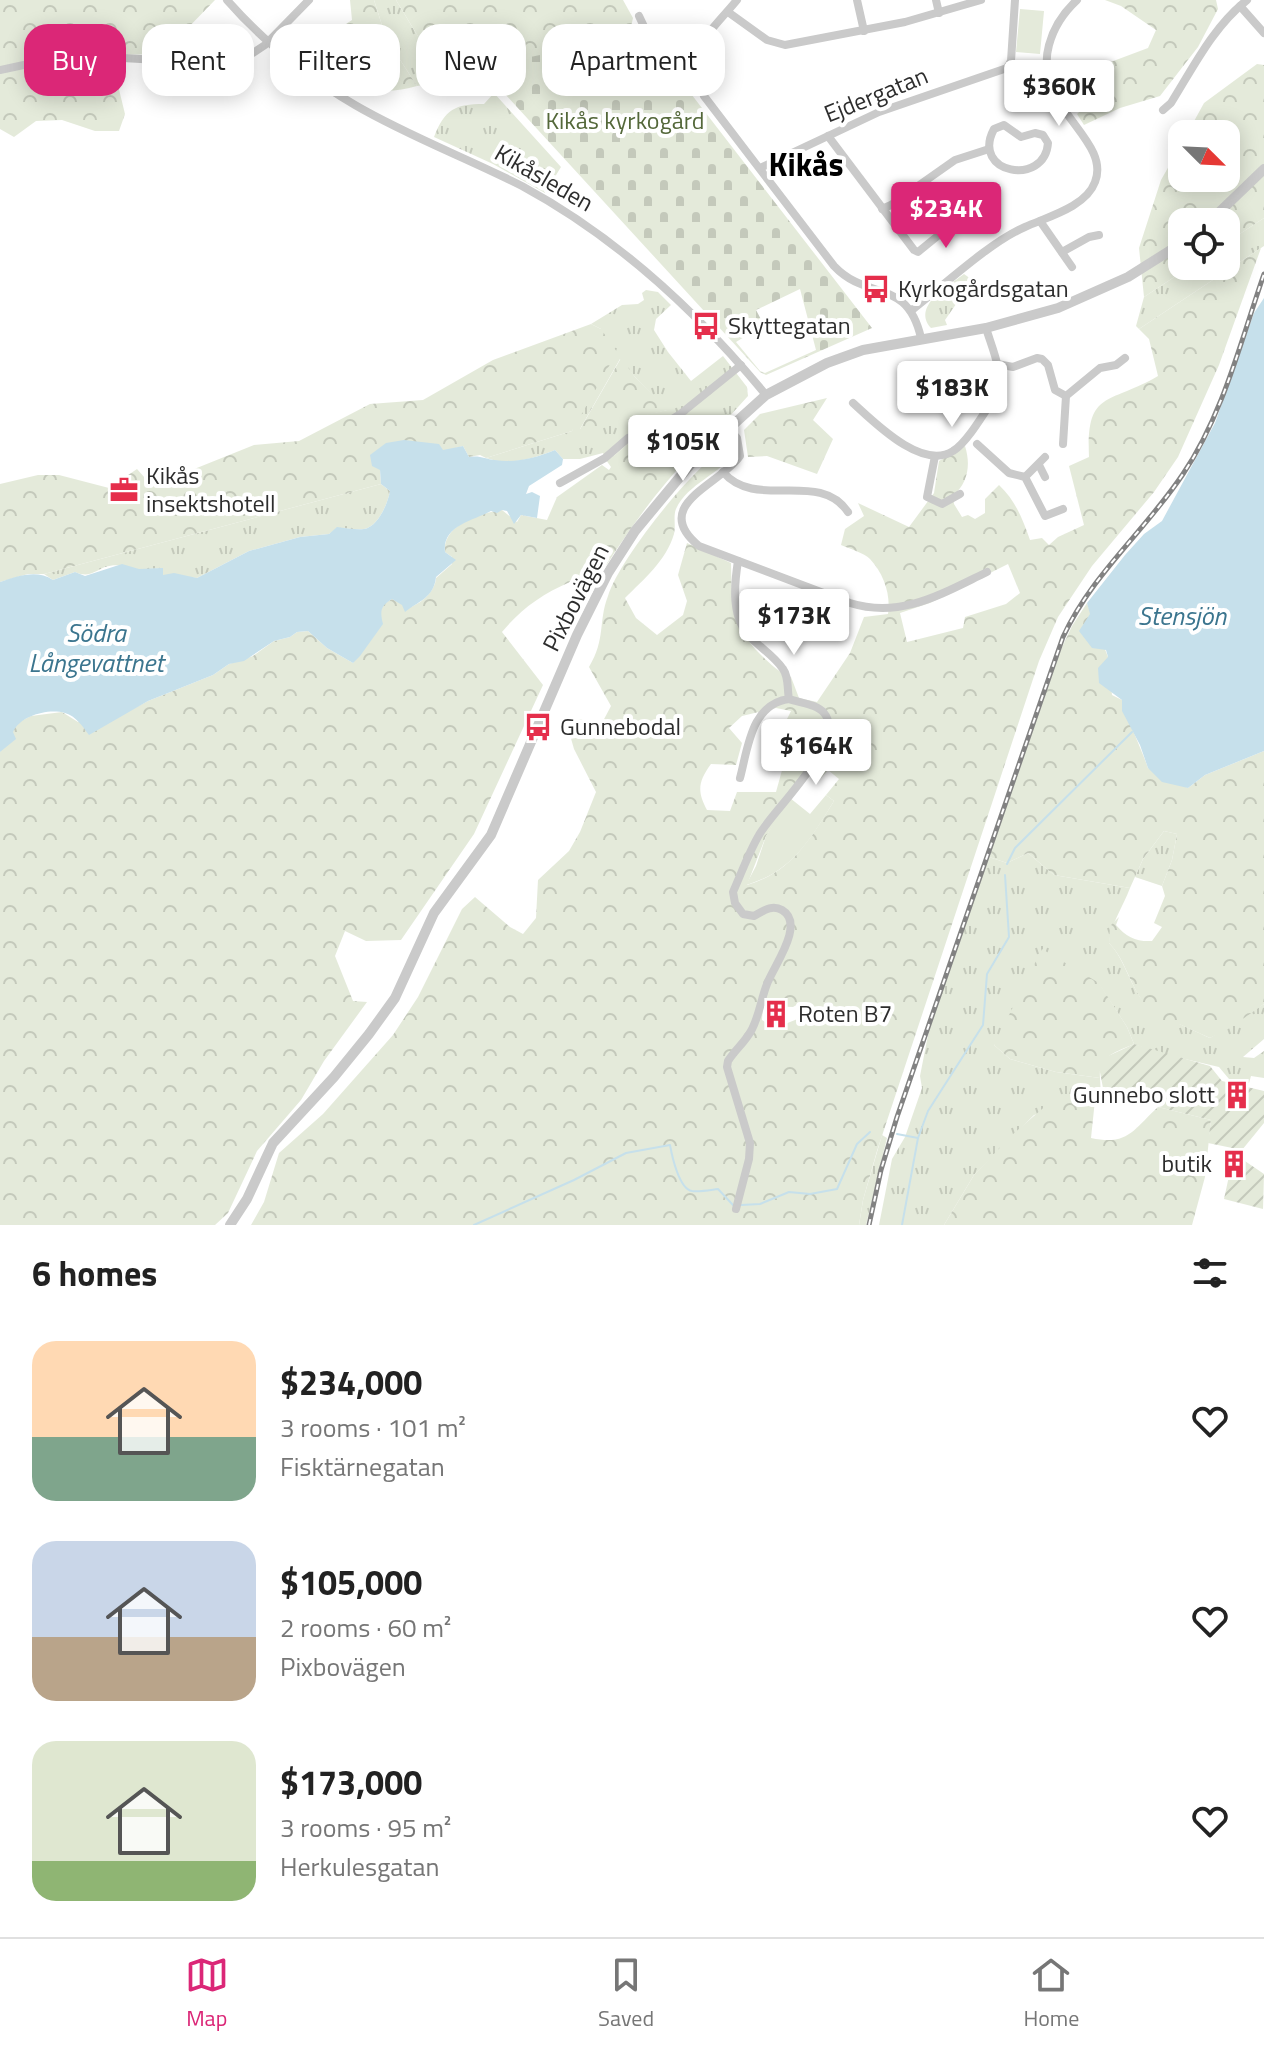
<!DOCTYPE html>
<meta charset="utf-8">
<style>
:root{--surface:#fff;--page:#f2f2f2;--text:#222;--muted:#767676;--line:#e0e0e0;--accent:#db2777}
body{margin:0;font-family:"Titillium Web",sans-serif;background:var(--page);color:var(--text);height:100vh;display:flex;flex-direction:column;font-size:30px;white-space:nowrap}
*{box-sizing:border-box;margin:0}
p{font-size:26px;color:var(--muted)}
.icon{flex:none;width:44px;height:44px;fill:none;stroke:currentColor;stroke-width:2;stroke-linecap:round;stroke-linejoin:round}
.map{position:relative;height:1225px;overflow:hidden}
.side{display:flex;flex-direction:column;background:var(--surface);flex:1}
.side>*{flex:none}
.hud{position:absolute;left:24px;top:24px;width:800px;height:72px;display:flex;gap:16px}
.needle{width:52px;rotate:114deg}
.controls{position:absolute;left:1168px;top:120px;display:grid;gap:16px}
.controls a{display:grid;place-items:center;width:72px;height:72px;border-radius:16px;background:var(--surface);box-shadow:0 4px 20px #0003;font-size:40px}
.price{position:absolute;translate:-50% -68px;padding:0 18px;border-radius:8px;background:#fff;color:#222;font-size:26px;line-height:52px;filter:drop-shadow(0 2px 4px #0008)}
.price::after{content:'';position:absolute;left:50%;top:48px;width:24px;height:18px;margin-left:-12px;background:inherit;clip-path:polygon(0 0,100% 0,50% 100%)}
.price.selected{background:var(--accent);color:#fff}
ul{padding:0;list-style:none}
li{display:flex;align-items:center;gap:24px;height:200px;padding:0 32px}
li span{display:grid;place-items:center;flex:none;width:224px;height:160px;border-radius:24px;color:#555}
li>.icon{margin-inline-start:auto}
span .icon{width:96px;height:96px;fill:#fffc;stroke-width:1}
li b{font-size:34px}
h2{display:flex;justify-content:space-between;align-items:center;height:96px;padding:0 32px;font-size:34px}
.tag{padding:0 28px;border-radius:24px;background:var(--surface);box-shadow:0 4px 20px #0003;font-size:28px;line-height:72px}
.tag.selected{background:var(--accent);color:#fff}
.dock{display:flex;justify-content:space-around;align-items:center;height:112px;border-top:2px solid var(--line);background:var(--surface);font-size:22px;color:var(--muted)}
.dock a{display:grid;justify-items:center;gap:4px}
.dock .selected{color:var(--accent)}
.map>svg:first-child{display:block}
.grass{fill:url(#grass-tufts);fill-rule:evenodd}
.forest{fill:url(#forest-crowns);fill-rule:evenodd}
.cemetery{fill:url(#cemetery-stones);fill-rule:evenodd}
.garden{fill:url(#garden-furrows)}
.pitch{fill:#e4eada}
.water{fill:#c6e0eb}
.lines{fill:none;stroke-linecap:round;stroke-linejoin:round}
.stream{stroke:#c6e0eb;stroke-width:2}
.minor{stroke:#cacaca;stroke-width:8}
.tertiary{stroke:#cacaca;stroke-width:10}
.rail-casing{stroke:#828282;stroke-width:5}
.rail{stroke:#fff;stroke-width:2;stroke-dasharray:6;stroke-linecap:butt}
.labels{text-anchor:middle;stroke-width:8;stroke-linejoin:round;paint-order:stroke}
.street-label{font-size:24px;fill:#2d2d2d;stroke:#fff}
.park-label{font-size:24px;fill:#54683a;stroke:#fff}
.poi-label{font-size:24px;fill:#2d2d2d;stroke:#fff;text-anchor:start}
.water-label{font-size:26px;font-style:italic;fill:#3b758e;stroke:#fff}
.district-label{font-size:32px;font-weight:bold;fill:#000;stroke:#fff}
</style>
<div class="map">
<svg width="1264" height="1225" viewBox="0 0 1264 1225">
<defs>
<pattern id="grass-tufts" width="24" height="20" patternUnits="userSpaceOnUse" patternTransform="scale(2)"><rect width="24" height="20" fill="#e4eada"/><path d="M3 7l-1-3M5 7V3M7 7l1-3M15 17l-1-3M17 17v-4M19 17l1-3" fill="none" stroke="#c4c9bb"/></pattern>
<pattern id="forest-crowns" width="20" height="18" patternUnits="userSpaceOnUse" patternTransform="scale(2)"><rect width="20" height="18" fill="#e4eada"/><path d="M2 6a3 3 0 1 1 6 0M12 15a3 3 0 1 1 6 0" fill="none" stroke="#c4c9bb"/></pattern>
<pattern id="cemetery-stones" width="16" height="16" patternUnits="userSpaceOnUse" patternTransform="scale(2)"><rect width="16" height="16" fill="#e4eada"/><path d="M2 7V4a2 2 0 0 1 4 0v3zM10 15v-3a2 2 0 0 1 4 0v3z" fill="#c4c9bb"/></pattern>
<pattern id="garden-furrows" width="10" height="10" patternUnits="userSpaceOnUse" patternTransform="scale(2)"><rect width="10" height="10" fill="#e4eada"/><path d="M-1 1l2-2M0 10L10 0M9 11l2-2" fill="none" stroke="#c4c9bb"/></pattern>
</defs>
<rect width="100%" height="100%" fill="#fff"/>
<g class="grass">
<polygon points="374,0 396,0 445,81 417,86 386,38"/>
<path d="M494 93 561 167 545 193 493 164 434 137C445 109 455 104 484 104Z"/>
<polygon points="1264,218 1264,246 1139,329 1136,326 1144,297 1191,266 1226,266 1226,243"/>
<path d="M964 274 971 279 970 284 945 320 947 325 931 328C912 306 947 287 964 274Z"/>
<path d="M646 290 658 292 671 305 656 319 654 330 668 352 691 381 723 356 747 387 748 396 728 418 631 441 615 455 606 460 603 453 580 459H563L555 450C533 459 508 466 486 458L572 431 601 329 591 324 622 305 638 304 644 300 642 293ZM620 359 635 377 667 410 580 429Z"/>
<path d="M381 484 390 491C388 503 378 527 364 529 356 530 346 528 337 528L329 534 300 537 249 551 197 578 163 575V569C154 568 145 570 137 569 125 567 118 563 105 567 93 572 89 578 75 572L53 580 44 574Z"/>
<polygon points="1164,831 1177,834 1172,860 1162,886 1135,877 1143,859"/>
<path d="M1028 853 1054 875 1130 888C1123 907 1111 923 1109 943 1123 957 1128 979 1140 997 1151 1013 1191 1029 1210 1038L1264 1004V1039L1243 1057 1254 1058 1264 1051V1078L1251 1076 1249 1083 1229 1079 1219 1067 1155 1052 1134 1044 1127 1027 1099 984 1077 972 994 1045 1010 1059 1056 1072 1100 1078 1101 1095 1095 1100 1034 1115 974 1175 944 1225H879L892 1159 905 1137 922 1088 920 1076 929 1030 989 857 1007 863Z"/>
<polygon points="882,1135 887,1138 866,1225 859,1225 863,1200"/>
</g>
<g class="forest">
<polygon points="0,0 215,0 182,34 158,54 117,55 113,65 125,114 119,131 95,131 62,120 36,121 14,137 0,129"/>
<path d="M350 0H374L386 38 417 86C375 99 335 84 302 56L306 53 321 60 328 47 329 35 352 20Z"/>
<polygon points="396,0 623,0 633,18 629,36 621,39 478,69 445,81"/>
<polygon points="1105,0 1216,0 1218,9 1198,47 1160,96 1120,108 1084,125 1077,114 1088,104 1084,94 1111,90 1108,63 1148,48 1156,30 1121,6"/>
<polygon points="1257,64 1264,65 1264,218 1226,243 1226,222 1182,222 1182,266 1191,266 1144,297 1139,248 1161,180 1182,143 1182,178 1226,178 1226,134 1187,134 1204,103"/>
<path d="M1261 248 1219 365 1178 457 1154 492 1092 566 1058 617 1039 661 877 1151 863 1200 859 1225H251L264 1202 279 1153 323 1114 393 1035 418 997 462 909 475 897 510 927 523 934 536 918 538 880 569 851 580 832 596 792 574 749 568 728 578 719 602 723 611 706 589 667C606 639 598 622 608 596 620 558 693 467 726 447L734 452C720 475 688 483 676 509 673 516 676 526 674 534 666 561 644 579 625 598L636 618 657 635 683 615 687 601 678 575 687 543 731 563C732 603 731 625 761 655 771 664 778 672 791 677L799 698 817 702 850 653 864 617 888 614C891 595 884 574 870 559 864 553 850 549 841 545L845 529 864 516 858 503 909 527 934 493 939 461 965 446C971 465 968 483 953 496L954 504 962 517 968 515 975 519 985 513V499L999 485C1016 501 1023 520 1030 540L1042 538 1049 545 1058 537 1084 525 1069 466 1089 457C1086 389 1109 405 1158 376L1149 339 1139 329ZM1008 564 1020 593 1006 604 965 617 963 628 907 642 900 613 930 603ZM776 708 791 711 785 723 796 739 784 763 776 792H737L730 811 707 810C697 791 698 782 711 764L736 765 742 743 729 728 742 716ZM828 770 839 779 826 795 834 801C810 839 792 872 747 885L766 836 811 771 821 778ZM798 1004 804 1009V1014L800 1018 775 1028 762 1020 763 1006 793 1007Z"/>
<polygon points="591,324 601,329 617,352 572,431 486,458 480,455 469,457 463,446 380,469 381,484 44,574 28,574 0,582 0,484 38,475 59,475 109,488 137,469 152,486 254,445 299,441 370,404 423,400 493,360"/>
<polygon points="621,358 635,377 668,410 579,431"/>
<polygon points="827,398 813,420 833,439 817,474 767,456 748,457 744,430 760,414"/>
<path d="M728 418C673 467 627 529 590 592L570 582C542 594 521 609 502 632L543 685 474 834 401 940 366 941 345 931 335 956 353 1001 367 1002 324 1061 301 1100 257 1151 228 1213 215 1225H0V752L17 723 31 716 62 712 78 722 112 720 148 701 213 675 229 664 253 656 274 641 290 637 297 632 308 631 327 648 353 663 384 604 392 599 411 607C423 602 435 591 436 578L452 564V557L445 552C442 525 480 513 502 510L517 522 521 515 547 520 557 497 602 465 609 470 611 467 606 460 615 455 631 441Z"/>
<path d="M1087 603 1108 657 1112 695 1122 700C1129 724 1140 745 1148 768L1188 788 1205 775 1264 751V1004L1230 1028 1210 1038 1179 1024 1162 1025C1155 1017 1147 1009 1141 999 1129 981 1124 958 1109 943L1110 926 1119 917 1116 925C1126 937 1137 942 1152 941L1162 927 1154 923 1165 896 1162 886 1172 860 1177 834 1164 831 1143 859 1130 888 1054 875 1028 853 1007 863 989 857 1057 658 1072 626Z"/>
<path d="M1042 949 1099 983 1127 1027 1134 1044C1116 1052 1098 1056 1100 1078L1056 1072 1010 1059 994 1045Z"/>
<path d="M1095 1100 1091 1138C1128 1146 1133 1130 1158 1107L1211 1120 1205 1177 1192 1225H944L974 1175 1012 1135 1049 1103Z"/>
</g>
<path class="cemetery" d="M644 33 872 328 766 375 760 372 494 82 488 66ZM800 289 816 350 765 373 760 371 736 342 764 325 756 310Z"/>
<g class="garden">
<polygon points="1134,1044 1210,1066 1222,1081 1264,1091 1264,1123 1242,1150 1208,1143 1211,1120 1158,1107 1103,1088 1099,1067 1106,1057"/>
<polygon points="1242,1159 1264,1174 1263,1209 1224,1199 1229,1176 1237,1178"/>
</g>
<g class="pitch">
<polygon points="1020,9 1044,11 1040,54 1016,52"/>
<path d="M826 795 834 801C810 840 792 872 746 885L756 866 766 836 790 798 810 814Z"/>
</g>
<g class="water">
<polygon points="1264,298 1264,751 1205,775 1188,788 1162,782 1148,768 1140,745 1122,711 1122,700 1099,683 1098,668 1108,657 1106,650 1092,648 1079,631 1090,614 1087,603 1125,555 1144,534 1162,521 1215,423 1254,313"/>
<path d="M404 440 439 444 443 450 463 446 469 457C480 455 485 459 495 460 516 463 536 458 555 450L563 459 562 465 529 486 526 494 532 492 540 496 537 518 521 515 514 524 507 511 502 510 497 513 491 511C472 521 442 526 445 552L456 560 436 577C434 598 417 602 405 612L402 605 392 599C380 606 380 612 383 624L360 656 353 663 327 648 308 631 297 632 290 637 274 641 244 661 229 664 213 675 148 701 89 735C83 727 76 716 65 713 48 708 20 716 13 732L16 739 0 752V582C17 576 37 569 53 580L75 572 85 576 122 564 139 569 163 568V575L174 573 197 578 249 551 300 537 329 534 337 527C345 528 356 530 364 529 378 527 388 503 390 491L381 484 380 470 372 466 370 455 386 443Z"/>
</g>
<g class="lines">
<g class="stream">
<polyline points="1007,864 1015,848 1132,732"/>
<polyline points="897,1134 918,1138"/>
<polyline points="741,1205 760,1204 789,1192 810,1194 837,1189 857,1144 870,1132"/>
<path d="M474 1225 574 1180 626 1153 670 1145C672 1156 679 1189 692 1191 700 1192 710 1190 718 1189L733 1205"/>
<polyline points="902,1225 918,1138 928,1111 983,1025 987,974 1009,937 1005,875"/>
</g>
<g class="minor">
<path d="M227 0C264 42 307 77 355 105 408 136 467 158 522 186 618 238 697 311 766 395"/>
<path d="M737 0C710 33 683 50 704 96L834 266C868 302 907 277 921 338"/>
<polyline points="857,0 864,31"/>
<polyline points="936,0 939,13"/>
<polyline points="1240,6 1264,33"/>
<polyline points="728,12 767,40 785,45 905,22 981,0"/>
<polyline points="639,16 648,35 681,78 686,83 699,85"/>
<polyline points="0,70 70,55 158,60 204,54 253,53 265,45 309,0"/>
<path d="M1163 110 1171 103C1194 66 1213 27 1247 0"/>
<path d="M1004 125 1021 137 1035 133 1043 135 1048 143C1045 187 970 174 994 129Z"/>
<polyline points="828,136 914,250 918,252 956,221"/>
<polyline points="760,168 879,112 1007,68 1011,61 1015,0"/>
<polyline points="882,209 891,205 955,160 989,149"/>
<polyline points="1040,221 1072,267"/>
<polyline points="1062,252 1089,237 1099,235"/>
<path d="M912 310C943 286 990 242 1025 227 1047 217 1086 207 1095 182 1112 139 1032 107 1049 45 1054 26 1063 13 1077 0"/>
<polyline points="997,364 1013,367 1037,358 1042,359 1048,365 1055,390 1066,396 1100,368 1116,365 1125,358"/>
<path d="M853 403C874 422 922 471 953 451 968 442 987 408 998 392 1003 371 992 348 986 328"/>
<path d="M727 427 737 438 740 456C720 485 649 505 699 546L850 603C901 619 941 594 987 572"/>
<polyline points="977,444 1009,473 1025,477 1045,516 1063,509"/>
<polyline points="1063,444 1066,396"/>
<polyline points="935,456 927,497 942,504 960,494"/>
<polyline points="1039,465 1045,477"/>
<path d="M723 472C756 511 819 469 848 512"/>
<polyline points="1025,477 1045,457"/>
<polyline points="560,483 605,458 628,438 664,424 679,415 741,365"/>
<path d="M740 778C748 748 751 704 789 699"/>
<path d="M736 1209 749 1159 750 1143 727 1067 728 1061C735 1050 745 1042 751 1031 759 1017 761 999 767 984 773 967 806 924 782 910 772 904 763 911 754 916L743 914 735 903 733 892C741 874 749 852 759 835 772 811 848 741 824 713 817 704 800 703 789 699 787 689 789 677 783 669 775 657 761 648 751 638 731 619 734 586 738 561"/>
</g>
<g class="tertiary">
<polyline points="1209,222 1264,169"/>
<polyline points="230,1225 247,1199 273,1143 334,1077 369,1034 395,998 434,913 491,835 577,635 608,573 635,531 694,460 766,395 827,363 863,350 986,328 1058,308 1128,277 1182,243"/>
</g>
<defs>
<path id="rail" d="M869 1225 881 1170 897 1117 1063 637C1092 574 1145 531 1183 474 1223 415 1241 340 1264 274"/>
</defs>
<use href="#rail" class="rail-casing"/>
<use href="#rail" class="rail"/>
</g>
<defs>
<symbol id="bus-bare" viewBox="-9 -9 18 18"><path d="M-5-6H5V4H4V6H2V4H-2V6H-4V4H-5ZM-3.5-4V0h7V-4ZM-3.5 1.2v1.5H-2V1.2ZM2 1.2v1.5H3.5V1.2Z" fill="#e52e4b" stroke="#fff" stroke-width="2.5" paint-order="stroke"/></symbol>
<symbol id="office-bare" viewBox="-9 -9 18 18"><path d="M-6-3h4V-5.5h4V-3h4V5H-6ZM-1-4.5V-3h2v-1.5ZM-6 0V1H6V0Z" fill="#e52e4b" stroke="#fff" stroke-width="2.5" paint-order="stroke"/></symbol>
<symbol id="building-bare" viewBox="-9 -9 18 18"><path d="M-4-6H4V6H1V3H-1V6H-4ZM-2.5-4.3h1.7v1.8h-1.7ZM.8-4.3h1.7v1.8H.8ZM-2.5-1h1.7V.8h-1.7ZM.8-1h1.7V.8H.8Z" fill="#e52e4b" stroke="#fff" stroke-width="2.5" paint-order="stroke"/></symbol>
</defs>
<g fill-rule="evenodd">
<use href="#bus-bare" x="856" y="269" width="40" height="40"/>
<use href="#bus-bare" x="686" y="306" width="40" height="40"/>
<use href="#office-bare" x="104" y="470" width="40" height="40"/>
<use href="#bus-bare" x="518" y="707" width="40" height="40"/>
<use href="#building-bare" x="756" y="994" width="40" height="40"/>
<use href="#building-bare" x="1217" y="1075" width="40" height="40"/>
<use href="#building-bare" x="1214" y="1144" width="40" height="40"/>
</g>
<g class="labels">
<g class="street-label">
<text transform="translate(876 95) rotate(-22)" y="8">Ejdergatan</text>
<text transform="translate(544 178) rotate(30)" y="8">Kikåsleden</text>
<text transform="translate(576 598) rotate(-63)" y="8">Pixbovägen</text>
</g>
<g class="park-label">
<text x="625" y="129">Kikås kyrkogård</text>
</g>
<g class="poi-label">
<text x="898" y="297">Kyrkogårdsgatan</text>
<text x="728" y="334">Skyttegatan</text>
<text x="146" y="484">Kikås<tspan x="146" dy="28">insektshotell</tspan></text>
<text x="560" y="735">Gunnebodal</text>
<text x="798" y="1022">Roten B7</text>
<text x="1215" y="1103" text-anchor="end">Gunnebo slott</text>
<text x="1212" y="1172" text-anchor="end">butik</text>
</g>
<g class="water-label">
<text x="1182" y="625">Stensjön</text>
<text x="96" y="642">Södra<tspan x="96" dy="30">Långevattnet</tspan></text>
</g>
<g class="district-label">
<text x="806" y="176">Kikås</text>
</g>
</g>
</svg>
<div class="controls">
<a><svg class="needle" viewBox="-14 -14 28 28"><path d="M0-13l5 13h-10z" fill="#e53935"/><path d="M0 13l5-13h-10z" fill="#767676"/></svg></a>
<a><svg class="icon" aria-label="locate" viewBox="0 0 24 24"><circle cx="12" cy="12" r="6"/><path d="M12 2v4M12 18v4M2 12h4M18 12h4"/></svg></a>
</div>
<b class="price" style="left:1059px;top:128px">$360K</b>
<b class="price selected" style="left:946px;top:250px">$234K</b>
<b class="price" style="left:952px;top:429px">$183K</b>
<b class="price" style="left:683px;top:483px">$105K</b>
<b class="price" style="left:794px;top:657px">$173K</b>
<b class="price" style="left:816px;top:787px">$164K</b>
<div class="hud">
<a class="tag selected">Buy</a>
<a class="tag">Rent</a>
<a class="tag">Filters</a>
<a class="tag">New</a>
<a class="tag">Apartment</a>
</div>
</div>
<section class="side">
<h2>6 homes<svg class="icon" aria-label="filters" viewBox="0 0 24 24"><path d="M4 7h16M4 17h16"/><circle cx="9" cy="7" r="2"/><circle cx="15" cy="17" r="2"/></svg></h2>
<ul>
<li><span style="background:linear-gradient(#ffd9b3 60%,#7fa58c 0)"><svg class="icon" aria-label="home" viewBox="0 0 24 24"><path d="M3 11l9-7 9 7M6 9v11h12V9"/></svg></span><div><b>$234,000</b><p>3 rooms · 101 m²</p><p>Fisktärnegatan</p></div><svg class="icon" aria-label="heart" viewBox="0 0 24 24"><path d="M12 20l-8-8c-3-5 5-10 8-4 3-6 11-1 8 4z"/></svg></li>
<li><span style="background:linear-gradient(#c9d6e8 60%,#b9a48a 0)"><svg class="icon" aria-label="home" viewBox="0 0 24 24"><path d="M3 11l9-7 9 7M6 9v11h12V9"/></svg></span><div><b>$105,000</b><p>2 rooms · 60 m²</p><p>Pixbovägen</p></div><svg class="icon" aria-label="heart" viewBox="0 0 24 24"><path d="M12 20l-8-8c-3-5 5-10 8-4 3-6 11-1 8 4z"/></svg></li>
<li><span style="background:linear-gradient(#dfe7d0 75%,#8fb573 0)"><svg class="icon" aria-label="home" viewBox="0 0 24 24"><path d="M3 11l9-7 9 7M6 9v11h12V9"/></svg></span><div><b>$173,000</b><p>3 rooms · 95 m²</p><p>Herkulesgatan</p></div><svg class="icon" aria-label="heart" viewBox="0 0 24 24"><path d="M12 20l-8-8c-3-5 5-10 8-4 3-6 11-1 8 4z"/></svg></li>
</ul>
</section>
<nav class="dock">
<a class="selected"><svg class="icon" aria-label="map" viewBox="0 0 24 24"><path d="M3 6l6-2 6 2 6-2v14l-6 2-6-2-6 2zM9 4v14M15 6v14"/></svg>Map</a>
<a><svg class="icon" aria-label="saved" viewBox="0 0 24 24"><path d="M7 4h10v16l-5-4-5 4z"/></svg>Saved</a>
<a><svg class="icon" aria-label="home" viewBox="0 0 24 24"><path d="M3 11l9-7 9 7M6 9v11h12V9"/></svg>Home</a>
</nav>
